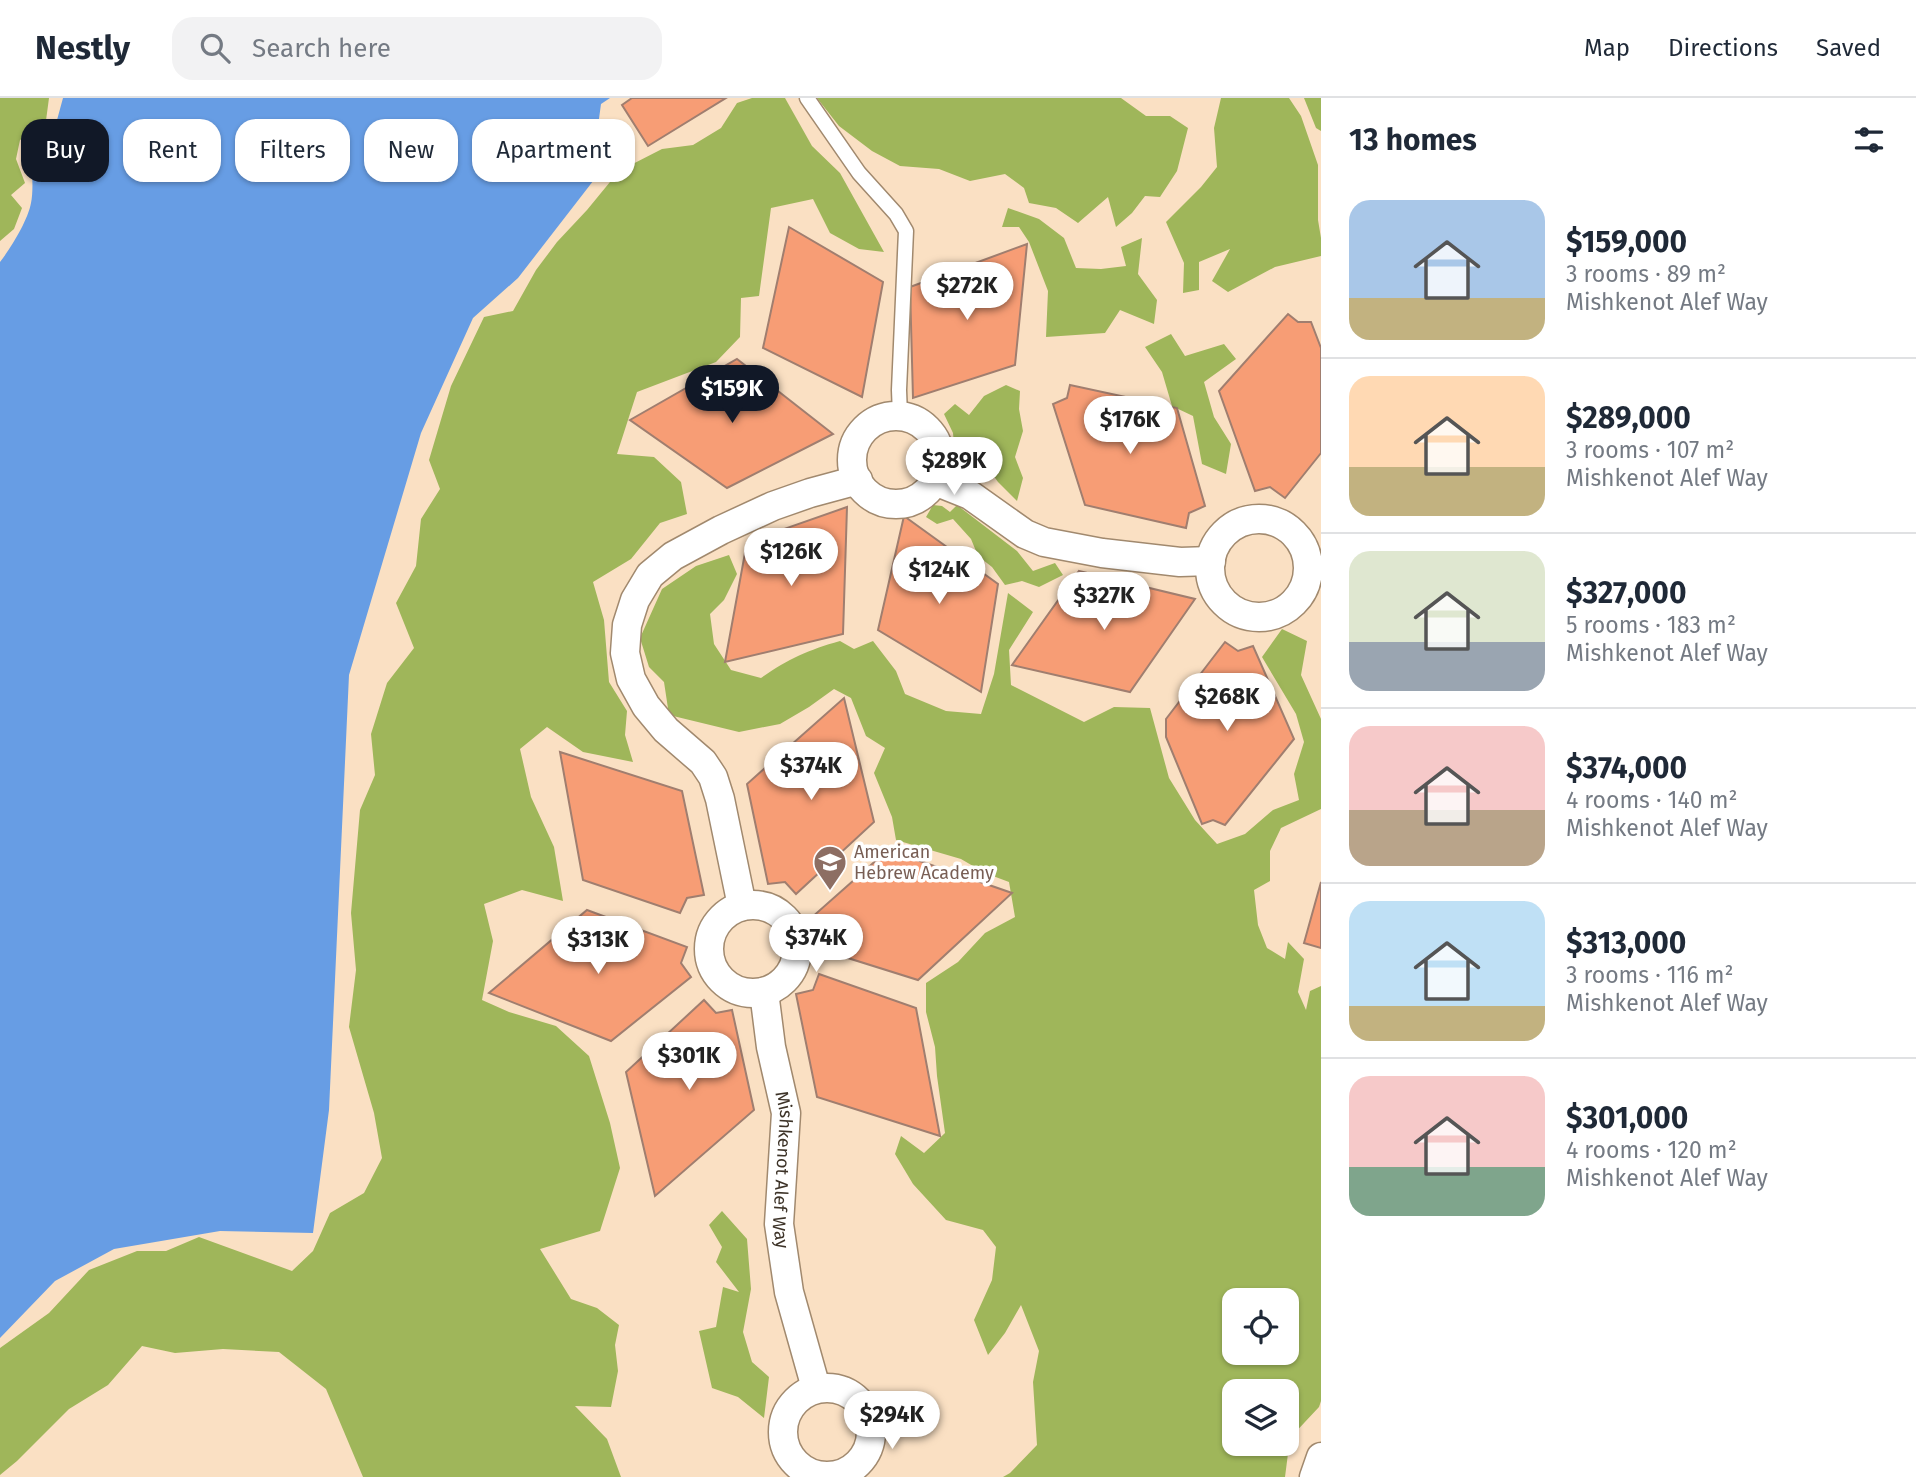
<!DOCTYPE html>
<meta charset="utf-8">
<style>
:root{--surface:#fff;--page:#f2f2f3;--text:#1f2937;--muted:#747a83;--line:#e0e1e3;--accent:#111827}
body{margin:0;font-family:"Fira Sans",sans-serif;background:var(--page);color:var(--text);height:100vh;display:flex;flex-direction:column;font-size:26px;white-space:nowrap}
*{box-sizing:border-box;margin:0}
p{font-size:23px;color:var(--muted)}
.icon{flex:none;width:38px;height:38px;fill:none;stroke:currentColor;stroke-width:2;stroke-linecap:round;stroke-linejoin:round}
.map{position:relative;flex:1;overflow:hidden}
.side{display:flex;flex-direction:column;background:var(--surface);width:595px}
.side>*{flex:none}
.top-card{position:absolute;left:21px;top:21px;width:665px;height:63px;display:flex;gap:14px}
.fabs{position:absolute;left:1222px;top:1190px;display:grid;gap:14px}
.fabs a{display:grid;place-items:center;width:77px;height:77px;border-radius:14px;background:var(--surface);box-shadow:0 2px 5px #0004;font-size:35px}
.price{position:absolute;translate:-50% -60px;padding:0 16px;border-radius:24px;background:#fff;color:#222;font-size:23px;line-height:46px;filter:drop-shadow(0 2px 4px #0008)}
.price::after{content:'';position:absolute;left:50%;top:42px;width:21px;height:16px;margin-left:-10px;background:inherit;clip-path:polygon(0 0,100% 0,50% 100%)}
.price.current{background:var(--accent);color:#fff}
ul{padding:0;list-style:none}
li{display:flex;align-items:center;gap:21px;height:175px;padding:0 28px}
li+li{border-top:2px solid var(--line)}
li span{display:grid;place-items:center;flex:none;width:196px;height:140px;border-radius:21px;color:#555}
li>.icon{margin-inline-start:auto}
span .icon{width:84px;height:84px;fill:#fffc;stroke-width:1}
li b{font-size:30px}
h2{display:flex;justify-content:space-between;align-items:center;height:84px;padding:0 28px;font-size:30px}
.chip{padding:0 24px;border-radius:21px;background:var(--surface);box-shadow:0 2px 5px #0004;font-size:24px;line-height:63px}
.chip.current{background:var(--accent);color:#fff}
header{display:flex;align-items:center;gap:42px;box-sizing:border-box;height:98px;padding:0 35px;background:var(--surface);border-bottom:2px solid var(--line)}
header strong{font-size:33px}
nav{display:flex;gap:38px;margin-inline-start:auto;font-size:24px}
.search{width:490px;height:63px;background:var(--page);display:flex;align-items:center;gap:18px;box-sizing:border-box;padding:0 24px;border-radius:21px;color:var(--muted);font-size:26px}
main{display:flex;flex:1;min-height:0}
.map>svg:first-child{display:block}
.forest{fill:#9fb65a;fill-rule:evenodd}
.water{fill:#679de4}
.building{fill:#f79d75;stroke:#a07e6f;stroke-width:2}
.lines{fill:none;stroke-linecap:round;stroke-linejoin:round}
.service-casing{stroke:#a1896e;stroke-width:17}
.minor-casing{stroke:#a1896e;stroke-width:31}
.service{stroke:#fff;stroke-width:14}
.minor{stroke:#fff;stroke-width:28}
.labels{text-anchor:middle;stroke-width:7;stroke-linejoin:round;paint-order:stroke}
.education-label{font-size:18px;fill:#785e54;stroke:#fff;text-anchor:start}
.street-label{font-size:18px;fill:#3d3328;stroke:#fff}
</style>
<header>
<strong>Nestly</strong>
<div class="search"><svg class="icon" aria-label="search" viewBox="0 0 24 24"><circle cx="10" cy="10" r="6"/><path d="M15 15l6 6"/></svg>Search here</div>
<nav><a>Map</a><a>Directions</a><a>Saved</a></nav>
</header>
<main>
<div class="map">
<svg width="1321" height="1379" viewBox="0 0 1321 1379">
<rect width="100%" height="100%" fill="#fae0c3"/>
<g class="forest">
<polygon points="0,0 49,0 45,30 20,42 16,61 25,85 11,97 22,110 14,131 0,143"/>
<polygon points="752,0 785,0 812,48 840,75 884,154 859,151 830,135 813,101 771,110 759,198 741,200 740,239 716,264 637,294 617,356 654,359 681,384 687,416 660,425 631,461 593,484 604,522 609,584 627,613 625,637 633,664 583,654 547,629 520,651 531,699 554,749 563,803 522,792 484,806 493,843 482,902 509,914 556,928 589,958 610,1025 620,1070 600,1133 540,1151 571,1201 597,1210 619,1227 615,1247 618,1273 611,1309 575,1308 607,1341 621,1379 363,1379 326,1291 279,1254 223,1251 175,1255 142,1248 108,1287 69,1311 17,1363 0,1377 0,1250 49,1215 89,1172 137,1153 166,1153 199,1139 292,1173 313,1153 330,1115 364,1095 382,1060 374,1015 349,929 356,872 351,815 360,712 375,677 371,636 387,585 414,550 396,505 416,468 421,421 440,391 429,362 451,288 484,219 513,213 536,172 557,144 587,112 619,73 662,51 693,47 721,30 737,5"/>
<polygon points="817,0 1121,0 1146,18 1170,18 1188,30 1177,73 1160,99 1145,98 1132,115 1116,129 1108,99 1078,125 1056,110 1029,105 1024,90 1005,76 970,83 939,71 900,68 872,53 839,28"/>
<polygon points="1221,0 1289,0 1301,18 1318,67 1318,122 1321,140 1321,158 1275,169 1228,194 1212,183 1230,151 1199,164 1199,192 1183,195 1184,165 1166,124 1201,89 1217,69 1214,30"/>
<polygon points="1304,0 1321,0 1321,33 1316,30"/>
<polygon points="1008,110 1039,121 1064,140 1076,170 1101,171 1126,168 1121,149 1142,140 1138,176 1157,202 1154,226 1120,212 1105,235 1046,239 1048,193 1029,144 1019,129 1002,129"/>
<polygon points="1171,236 1185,258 1224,246 1236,261 1204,284 1214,319 1231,346 1226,376 1202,366 1193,318 1172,308 1162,274 1145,249"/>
<polygon points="1006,287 1020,293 1019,311 1023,333 1015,359 1023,380 1017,403 998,384 982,362 955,357 953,335 944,316 955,306 969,317 984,298"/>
<polygon points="933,407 942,408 950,414 957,407 1017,453 1033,473 1055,465 1063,477 1039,489 1022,483 1005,487 992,469 978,458 971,441 953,421 937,426 926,419"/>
<path d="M729 457 737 476 724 502 710 516 714 546 731 572 761 580C788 561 808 552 840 543L854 551 873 543 896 573 905 596 946 613 981 616 994 576 1008 495 1033 514 1009 552 1011 587 1084 624 1114 609 1150 610 1169 680 1195 722 1217 746 1245 736 1273 712 1299 702 1294 676 1304 644 1296 616 1262 559 1282 531 1307 543 1301 577 1321 621V711L1281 730 1270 753V783L1254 792 1258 827 1267 850 1285 861 1288 844 1304 861 1298 894 1306 912 1310 893 1321 888V1303L1319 1309 1290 1340 1285 1379H1003L1010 1375 1037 1347 1033 1284 1039 1253 1021 1207 1005 1235 988 1257 974 1222 992 1182 996 1149 983 1132 946 1122 913 1086 895 1056 901 1038 924 1055 945 1035 937 978 935 949 926 914V885L958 864 985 835 1015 819 1009 784 985 775 961 761 896 742 892 719 874 675 885 650 866 638 851 600 834 591 809 609 780 626 739 634 669 617 664 584 649 569 640 540 662 491 696 468ZM1234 1202H1286V1255H1234ZM1234 1293H1286V1346H1234Z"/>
<polygon points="722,1113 747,1141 751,1191 743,1234 752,1264 769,1279 764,1320 738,1299 712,1290 699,1233 716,1229 723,1189 739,1194 716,1164 722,1149 709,1127"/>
</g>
<path class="water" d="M63 0H610L601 6 598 28 614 56 518 180 473 220 421 335 349 577 329 1012 313 1135 220 1133 114 1151 55 1183 0 1240V164C11 150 28 122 31 105 34 91 32 62 28 49L54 33Z"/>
<g class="building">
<polygon points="632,0 726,0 648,48 622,7"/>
<polygon points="789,129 883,184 862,299 763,250"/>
<polygon points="1027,146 1015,267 913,300 910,189"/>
<polygon points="1288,216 1298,224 1311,224 1321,250 1321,355 1285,400 1270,389 1255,393 1219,293"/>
<polygon points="737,261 833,336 727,390 630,322"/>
<polygon points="1070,287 1177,310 1205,408 1189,415 1186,430 1085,407 1053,306 1067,300"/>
<polygon points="847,409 843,536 725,564 747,444"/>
<polygon points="904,418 998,486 981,594 878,532"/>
<polygon points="1079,473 1195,501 1130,594 1012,567"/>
<polygon points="1225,544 1238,553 1253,548 1294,641 1225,727 1213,722 1202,726 1166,639 1166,621"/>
<polygon points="844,600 874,724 796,796 785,784 768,786 747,686"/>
<polygon points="560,654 682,693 704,797 687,800 680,815 583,782"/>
<polygon points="888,752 1012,795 918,882 816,850 822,834 811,820"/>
<polygon points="1321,784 1321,850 1304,845"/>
<polygon points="587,812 687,849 681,865 691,879 611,943 489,895"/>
<polygon points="819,876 916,910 940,1038 817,999 796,896 813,892"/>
<polygon points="704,902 716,915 732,912 754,1012 655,1098 626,974"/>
</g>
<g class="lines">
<defs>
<polyline id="service" points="807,0 859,75 896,116 906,133 899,292 900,318"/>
<g id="minor">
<circle cx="896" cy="362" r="44"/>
<polyline points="935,383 970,397 1025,436 1044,444 1102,455 1180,464 1211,463"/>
<circle cx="1259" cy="470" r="49"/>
<circle cx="753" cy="851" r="44"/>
<polyline points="742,808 720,701 713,679 703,664 666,632 646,608 631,581 625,555 627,527 635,502 650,477 673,458 721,432 773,408 810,395 858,382"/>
<path id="s1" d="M764 894 771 949 786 1015 779 1126 789 1194 816 1290"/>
<circle cx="827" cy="1334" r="44"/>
<polyline points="1314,1379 1321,1359"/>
</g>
</defs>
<use href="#service" class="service-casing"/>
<use href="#minor" class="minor-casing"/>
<use href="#service" class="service"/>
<use href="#minor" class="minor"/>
</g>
<defs>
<symbol id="school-pin" viewBox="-11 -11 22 30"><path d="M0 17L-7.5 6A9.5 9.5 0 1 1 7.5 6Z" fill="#8d6e63" stroke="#fff"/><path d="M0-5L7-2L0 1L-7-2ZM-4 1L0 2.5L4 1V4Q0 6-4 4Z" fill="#fff"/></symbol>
</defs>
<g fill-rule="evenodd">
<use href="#school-pin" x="811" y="745" width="38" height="52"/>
</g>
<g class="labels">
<g class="education-label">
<text x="854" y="760">American<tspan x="854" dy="21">Hebrew Academy</tspan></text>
</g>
<g class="street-label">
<text dy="6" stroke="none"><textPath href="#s1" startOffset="180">Mishkenot Alef Way</textPath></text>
</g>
</g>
</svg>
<div class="fabs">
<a><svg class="icon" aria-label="locate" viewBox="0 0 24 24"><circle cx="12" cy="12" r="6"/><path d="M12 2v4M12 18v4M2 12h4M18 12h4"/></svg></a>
<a><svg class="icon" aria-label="layers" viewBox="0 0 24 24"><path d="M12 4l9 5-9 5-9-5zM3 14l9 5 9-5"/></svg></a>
</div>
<b class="price" style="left:967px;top:224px">$272K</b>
<b class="price current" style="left:732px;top:327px">$159K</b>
<b class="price" style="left:1130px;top:358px">$176K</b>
<b class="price" style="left:954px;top:399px">$289K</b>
<b class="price" style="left:791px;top:490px">$126K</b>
<b class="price" style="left:939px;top:508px">$124K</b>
<b class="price" style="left:1104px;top:534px">$327K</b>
<b class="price" style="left:1227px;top:635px">$268K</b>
<b class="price" style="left:811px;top:704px">$374K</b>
<b class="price" style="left:816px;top:876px">$374K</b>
<b class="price" style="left:598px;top:878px">$313K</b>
<b class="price" style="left:689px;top:994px">$301K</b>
<b class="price" style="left:892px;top:1353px">$294K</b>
<div class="top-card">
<a class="chip current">Buy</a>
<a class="chip">Rent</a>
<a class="chip">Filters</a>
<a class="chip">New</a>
<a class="chip">Apartment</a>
</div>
</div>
<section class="side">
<h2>13 homes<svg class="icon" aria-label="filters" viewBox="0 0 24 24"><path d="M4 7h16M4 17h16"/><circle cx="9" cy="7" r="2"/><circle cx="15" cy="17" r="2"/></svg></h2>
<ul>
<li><span style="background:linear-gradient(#a9c7e8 70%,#c2b280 0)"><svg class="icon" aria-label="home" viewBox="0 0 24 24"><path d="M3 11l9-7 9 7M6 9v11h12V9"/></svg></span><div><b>$159,000</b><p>3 rooms · 89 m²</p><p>Mishkenot Alef Way</p></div></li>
<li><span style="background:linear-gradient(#ffd9b3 65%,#c2b280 0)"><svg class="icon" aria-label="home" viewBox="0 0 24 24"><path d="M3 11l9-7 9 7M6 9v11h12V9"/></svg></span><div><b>$289,000</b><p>3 rooms · 107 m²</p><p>Mishkenot Alef Way</p></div></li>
<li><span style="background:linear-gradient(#dfe7d0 65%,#9aa5b1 0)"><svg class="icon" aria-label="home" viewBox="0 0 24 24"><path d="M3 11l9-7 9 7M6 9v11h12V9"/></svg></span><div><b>$327,000</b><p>5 rooms · 183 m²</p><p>Mishkenot Alef Way</p></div></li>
<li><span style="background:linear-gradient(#f6c9c9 60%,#b9a48a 0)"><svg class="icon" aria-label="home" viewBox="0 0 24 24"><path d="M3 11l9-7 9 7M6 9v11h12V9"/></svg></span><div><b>$374,000</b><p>4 rooms · 140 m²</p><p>Mishkenot Alef Way</p></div></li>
<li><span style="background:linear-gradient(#bfe0f5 75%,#c2b280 0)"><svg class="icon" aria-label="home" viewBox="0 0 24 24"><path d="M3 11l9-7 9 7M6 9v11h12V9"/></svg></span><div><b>$313,000</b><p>3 rooms · 116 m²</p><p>Mishkenot Alef Way</p></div></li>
<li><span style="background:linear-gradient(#f6c9c9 65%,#7fa58c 0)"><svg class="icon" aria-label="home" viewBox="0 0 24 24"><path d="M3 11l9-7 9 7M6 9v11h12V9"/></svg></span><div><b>$301,000</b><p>4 rooms · 120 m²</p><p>Mishkenot Alef Way</p></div></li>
</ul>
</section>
</main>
